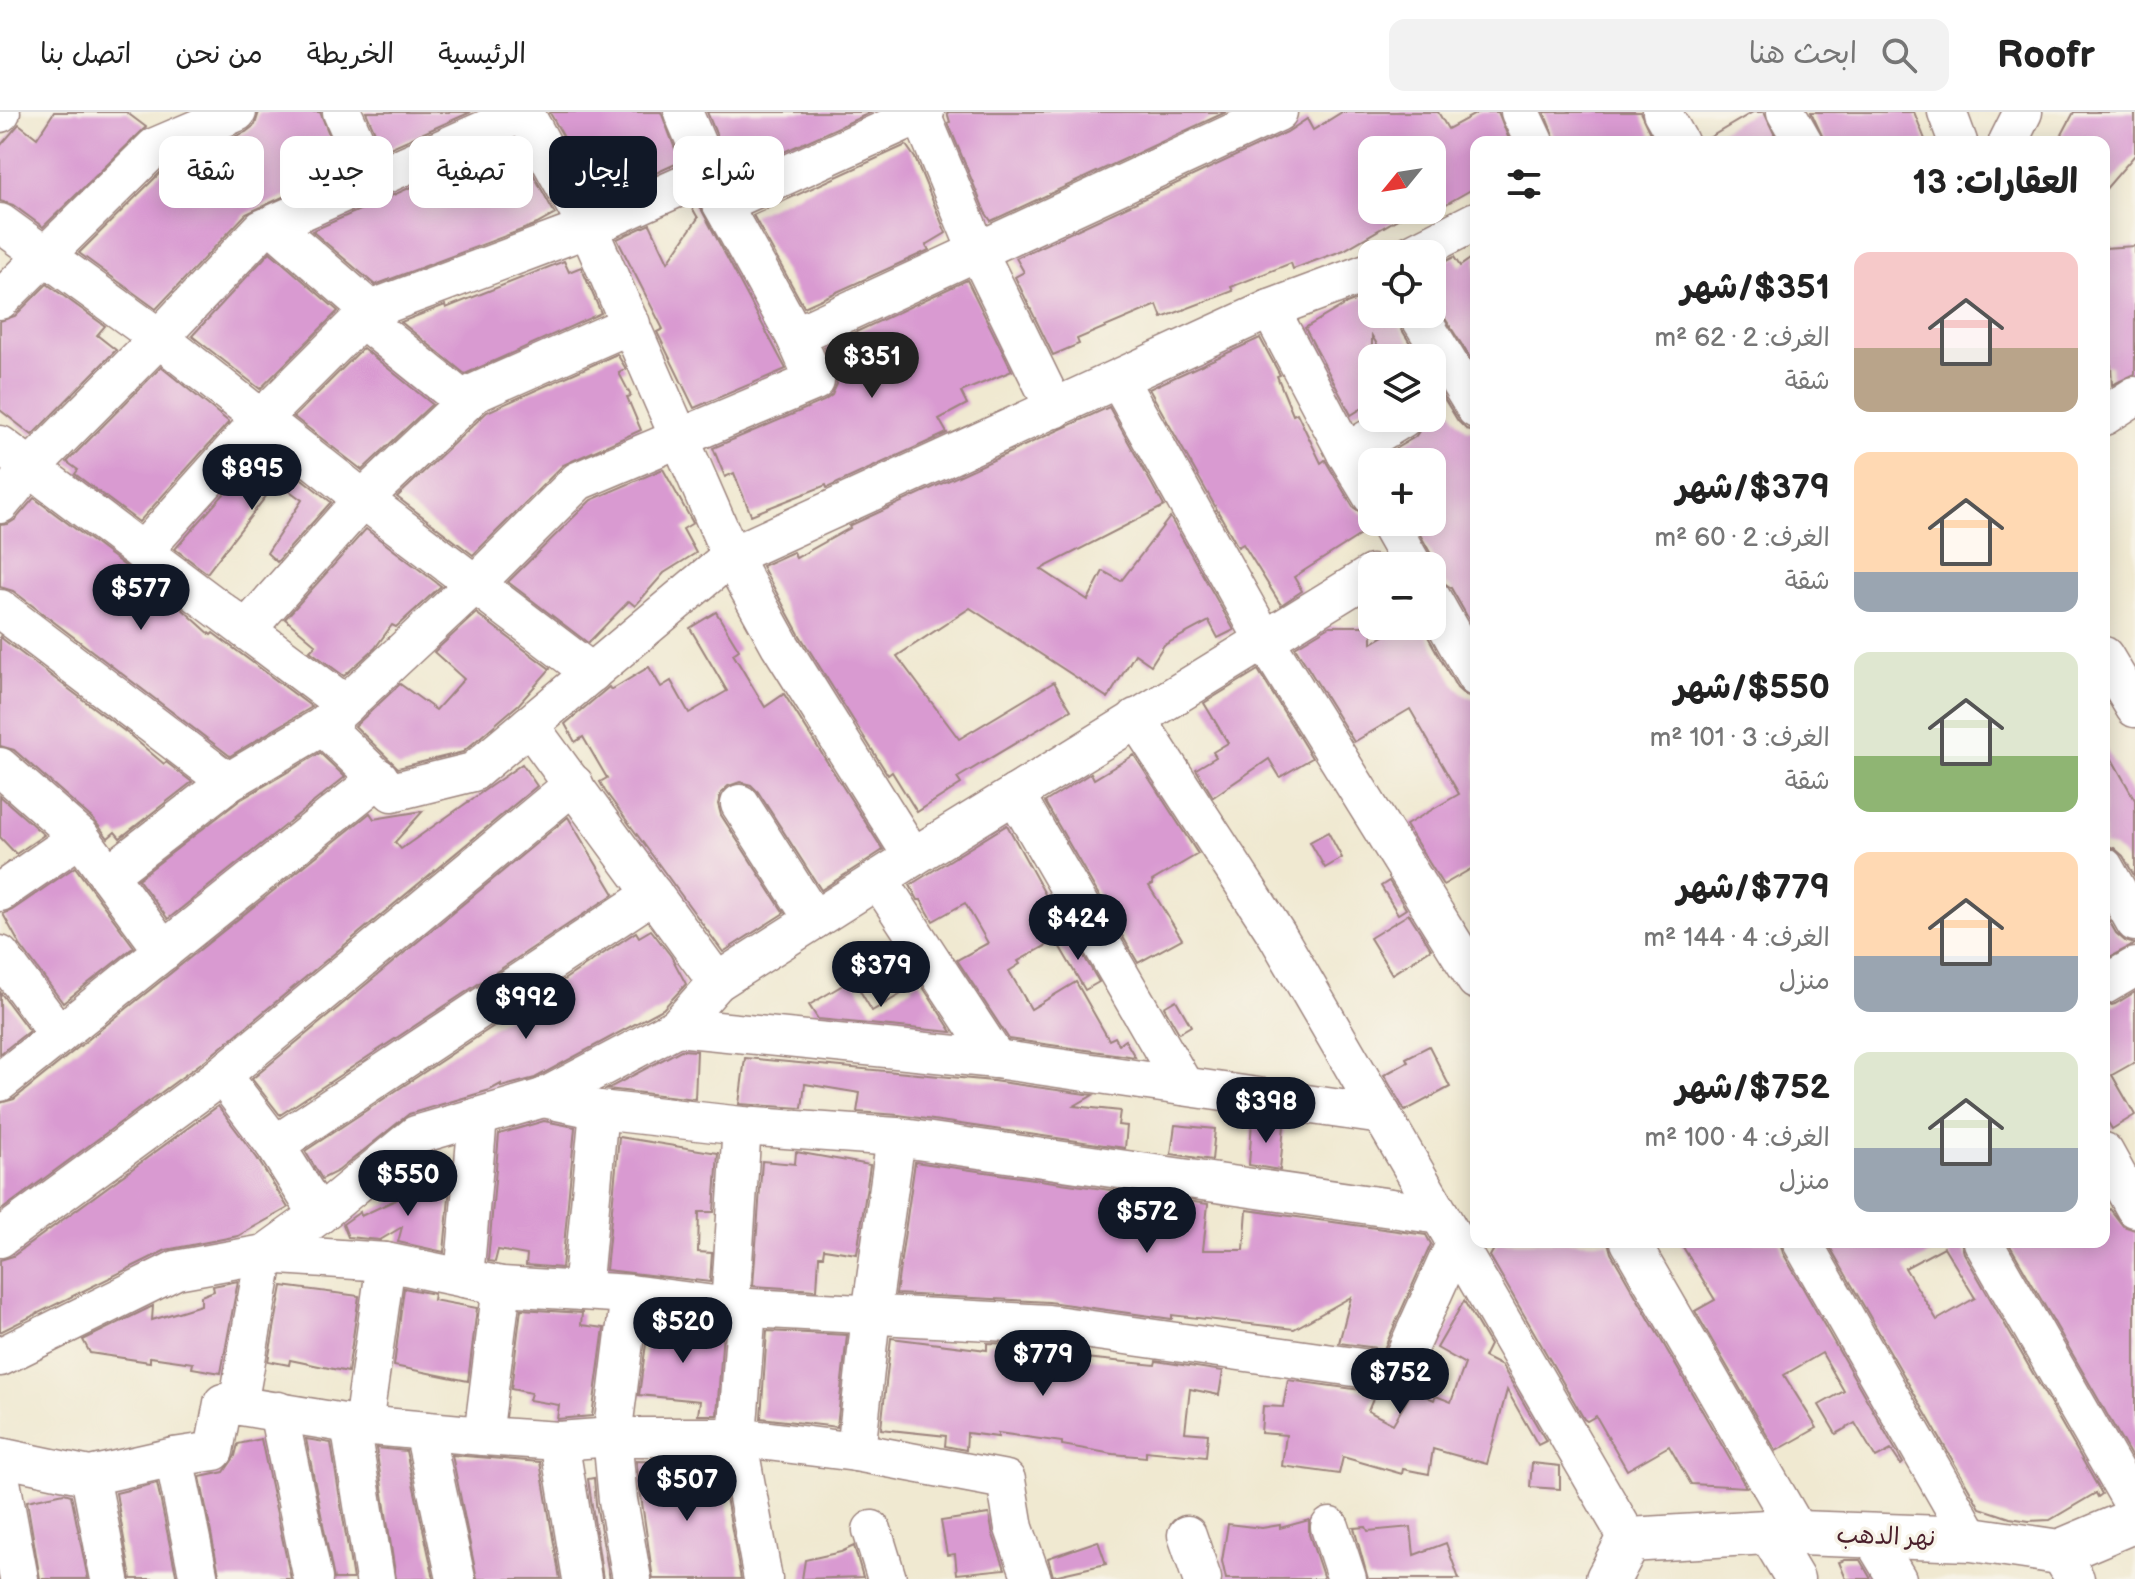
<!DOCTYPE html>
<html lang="ar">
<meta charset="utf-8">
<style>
:root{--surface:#fff;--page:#f2f2f2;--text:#222;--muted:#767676;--line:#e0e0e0;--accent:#111827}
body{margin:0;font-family:"Balsamiq Sans","Playpen Sans Arabic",sans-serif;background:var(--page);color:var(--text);direction:rtl;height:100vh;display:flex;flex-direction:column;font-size:30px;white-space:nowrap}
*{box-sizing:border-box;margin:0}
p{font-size:26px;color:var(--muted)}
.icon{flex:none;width:44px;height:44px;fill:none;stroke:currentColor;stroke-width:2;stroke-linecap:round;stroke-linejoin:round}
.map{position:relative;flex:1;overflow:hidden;direction:ltr}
.panel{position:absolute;left:1470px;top:24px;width:640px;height:1112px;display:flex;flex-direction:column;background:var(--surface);border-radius:16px;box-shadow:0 4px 20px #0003;direction:rtl}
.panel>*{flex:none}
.guide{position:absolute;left:24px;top:24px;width:760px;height:72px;direction:rtl;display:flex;gap:16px}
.needle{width:52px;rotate:240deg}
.fabs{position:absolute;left:1358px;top:24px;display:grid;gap:16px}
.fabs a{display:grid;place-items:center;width:88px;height:88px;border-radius:16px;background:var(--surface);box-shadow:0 4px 20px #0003;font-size:40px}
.price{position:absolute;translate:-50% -68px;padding:0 18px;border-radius:28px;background:var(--accent);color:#fff;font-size:26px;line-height:52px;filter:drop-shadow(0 2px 4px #0008)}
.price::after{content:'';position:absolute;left:50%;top:48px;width:24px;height:18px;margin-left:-12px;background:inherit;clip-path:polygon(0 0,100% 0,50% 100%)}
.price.active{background:#222;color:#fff}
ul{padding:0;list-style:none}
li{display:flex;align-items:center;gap:24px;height:200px;padding:0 32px}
li span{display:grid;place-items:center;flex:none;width:224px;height:160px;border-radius:16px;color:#555}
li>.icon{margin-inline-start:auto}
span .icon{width:96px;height:96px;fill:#fffc;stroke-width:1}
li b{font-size:34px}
h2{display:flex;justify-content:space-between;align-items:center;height:96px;padding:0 32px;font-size:34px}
.chip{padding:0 28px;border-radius:16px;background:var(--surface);box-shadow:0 4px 20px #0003;font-size:28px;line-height:72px}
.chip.active{background:var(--accent);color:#fff}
header{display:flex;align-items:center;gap:48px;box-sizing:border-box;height:112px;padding:0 40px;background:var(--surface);border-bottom:2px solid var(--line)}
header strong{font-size:38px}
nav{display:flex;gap:44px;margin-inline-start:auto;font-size:28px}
.search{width:560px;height:72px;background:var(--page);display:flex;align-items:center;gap:20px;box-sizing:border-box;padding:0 28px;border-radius:16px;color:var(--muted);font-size:30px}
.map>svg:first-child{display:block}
.building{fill:#d99ad1;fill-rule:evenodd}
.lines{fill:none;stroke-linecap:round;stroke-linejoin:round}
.minor-casing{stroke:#9d847e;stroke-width:41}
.major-casing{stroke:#9d847e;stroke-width:47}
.minor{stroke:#fff;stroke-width:38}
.major{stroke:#fff;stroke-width:44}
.labels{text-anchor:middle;stroke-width:7;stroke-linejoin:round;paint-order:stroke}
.street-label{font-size:24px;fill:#4a1f2b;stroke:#f7f3e8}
</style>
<header>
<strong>Roofr</strong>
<div class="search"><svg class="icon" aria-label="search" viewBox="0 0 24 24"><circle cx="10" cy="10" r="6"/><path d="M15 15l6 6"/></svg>ابحث هنا</div>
<nav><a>الرئيسية</a><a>الخريطة</a><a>من نحن</a><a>اتصل بنا</a></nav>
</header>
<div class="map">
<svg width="2135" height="1467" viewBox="0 0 2135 1467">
<rect width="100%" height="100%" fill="#f7f3e8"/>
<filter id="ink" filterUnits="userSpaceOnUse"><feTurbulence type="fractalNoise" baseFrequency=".0125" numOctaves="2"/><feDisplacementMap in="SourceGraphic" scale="16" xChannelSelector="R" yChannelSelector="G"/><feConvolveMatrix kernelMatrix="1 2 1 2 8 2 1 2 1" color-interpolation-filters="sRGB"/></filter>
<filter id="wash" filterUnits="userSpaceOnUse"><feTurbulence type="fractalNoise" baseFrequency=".006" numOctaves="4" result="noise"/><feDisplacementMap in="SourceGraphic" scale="32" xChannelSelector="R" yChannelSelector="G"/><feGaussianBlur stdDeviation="1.8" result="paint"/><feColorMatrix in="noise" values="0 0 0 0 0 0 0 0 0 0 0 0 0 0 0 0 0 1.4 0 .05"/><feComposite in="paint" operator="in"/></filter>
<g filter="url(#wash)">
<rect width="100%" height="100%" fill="#f0e9d1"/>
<g id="blocks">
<g class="building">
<polygon points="54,0 126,0 146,15 43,115 13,93 0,89 0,34 19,12 37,26"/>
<polygon points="259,0 320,0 343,57 246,102 156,197 79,141 167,54 246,20 255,13"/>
<polygon points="366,0 471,0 383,39"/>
<polygon points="552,0 661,0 680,50 599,87 550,1"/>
<polygon points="707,0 872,0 733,63"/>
<polygon points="947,0 1226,0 991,109 985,100 948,11 950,10"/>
<polygon points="1342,0 1438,0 1448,17 1479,0 1498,0 1510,30 1476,30 1476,75 1432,100 1432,38 1372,38 1372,98 1413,98 1344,138 1293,157 1291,151 1231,175 1233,179 1162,206 1157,193 1077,227 1079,232 1053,243 1015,165 1024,160 1016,146 1287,20 1307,7 1313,18"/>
<polygon points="1544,0 1640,0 1654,30 1556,30"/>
<polygon points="1753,0 1764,0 1778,30 1702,30"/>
<polygon points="1811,0 1914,0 1926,30 1825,30"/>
<polygon points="2074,0 2135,0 2135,43 2104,79 2104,30 2058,30"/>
<polygon points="515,29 555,102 537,112 375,173 312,119"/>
<polygon points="906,33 915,46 946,121 926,133 929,138 804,195 753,103"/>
<polygon points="698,91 786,257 694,296 657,220 663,217 617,127 650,112 668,150 698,106 691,94"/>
<polygon points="2135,134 2135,262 2112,273 2111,253 2104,254 2104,136"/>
<polygon points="270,140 338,199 260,277 192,224"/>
<polygon points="1476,143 1476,255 1432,186 1432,156 1454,145 1460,154"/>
<polygon points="564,149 569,160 581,155 601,201 465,262 401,210 445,193 446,196"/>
<polygon points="967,168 1012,259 961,280 967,292 939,307 947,321 827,376 826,373 751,403 734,361 725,365 713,336 824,289 832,283 837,272 835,261 824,235"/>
<polygon points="47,172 105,214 97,223 116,238 32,323 0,298 0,209 15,204"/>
<polygon points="1372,182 1372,202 1396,202 1399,213 1419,246 1385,246 1372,224 1372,290 1351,303 1305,216 1344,193"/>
<polygon points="1260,226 1280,263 1277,264 1293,303 1297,301 1321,351 1325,348 1353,395 1367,405 1368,418 1294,465 1302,479 1281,493 1243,432 1238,435 1149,277"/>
<polygon points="363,236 432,292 362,358 294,305"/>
<polygon points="617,242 626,257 619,261 631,284 627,285 641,318 563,353 473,443 397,385 487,300"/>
<polygon points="161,255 229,310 139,410 75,362 78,358 67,350"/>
<polygon points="1432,267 1458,309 1466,317 1476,319 1476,520 1451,476 1433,463 1435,453 1432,444 1413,410 1432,410 1432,350 1376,348 1415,325 1423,314 1432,308"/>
<polygon points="1109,295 1164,394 1041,457 1088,488 1103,459 1121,469 1170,405 1234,518 1218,526 1209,509 1164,533 1151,553 1135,542 1108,586 970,496 897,544 959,627 1054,570 1071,598 957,666 961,672 917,700 892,660 888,663 799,522 762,454 793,440 796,446 850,416 849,414"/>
<polygon points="264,337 331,390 277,450 267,441 302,388 277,370 207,461 175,437"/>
<polygon points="663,357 693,411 683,417 696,441 664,461 635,494 629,489 588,531 508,470 591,388"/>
<polygon points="34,386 180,495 211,523 213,521 312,595 230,644 13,479 0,475 0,413 8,412 16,407"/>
<polygon points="366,417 441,474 396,515 392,513 375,536 344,564 310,539 316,533 285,507"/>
<polygon points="716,500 739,538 733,542 765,595 784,582 883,738 821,778 758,680 751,673 740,670 728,674 721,681 718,692 721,703 784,801 723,840 605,679 600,670 607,666 583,625 575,630 565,612 609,575 611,578 649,555 661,575 671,569 689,601 727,579 690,516"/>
<polygon points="476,501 550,557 519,592 463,640 398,656 355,614 400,572 436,598 464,567 434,540"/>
<polygon points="1330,514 1372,514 1372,531 1401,514 1422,514 1457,576 1466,584 1476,587 1476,754 1443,773 1406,713 1459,682 1410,597 1354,630 1295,535"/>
<polygon points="0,525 131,624 164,652 166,650 192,670 120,726 115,720 108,726 94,708 14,638 0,634"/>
<polygon points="1258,558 1312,646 1280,665 1269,647 1213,685 1196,657 1216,645 1213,640 1228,631 1204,591"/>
<polygon points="2104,633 2135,688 2135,765 2123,744 2114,736 2104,733"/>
<polygon points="320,641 345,665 168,807 138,767 240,688"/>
<polygon points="1134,643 1198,742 1152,769 1153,772 1149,774 1182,827 1138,851 1045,690 1091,661 1094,667"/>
<polygon points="522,652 537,674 208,946 0,1099 0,991 14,987 370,701 374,707 423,699 395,730 401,737"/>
<polygon points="0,684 44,723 16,742 0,725"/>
<polygon points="568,705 614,782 280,1003 252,967"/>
<polygon points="1007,713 1067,822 1018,849 1020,852 1009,859 1031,897 1076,870 1109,928 1115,925 1119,932 1125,928 1135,945 1009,927 957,848 988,831 965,791 933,809 921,788 918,788 910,773"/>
<polygon points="1328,720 1342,746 1325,756 1310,730"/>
<polygon points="75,755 134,835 63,891 20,833 3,802 12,798"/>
<polygon points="1389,769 1406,797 1398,802 1381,774"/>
<polygon points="2104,800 2116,821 2125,829 2135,832 2104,848"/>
<polygon points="1409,802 1431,837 1392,862 1370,826"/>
<polygon points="651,818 671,844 686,872 663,897 535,966 501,975 501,972 490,978 409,1002 338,1059 322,1067 305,1039 636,820 639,825"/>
<polygon points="1071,822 1099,870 1085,878 1057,830"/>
<polygon points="853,867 872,899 913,875 911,873 919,869 952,920 818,907 809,893"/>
<polygon points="0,880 29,919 0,942"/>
<polygon points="2135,880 2135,950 2112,963 2135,1003 2112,1017 2104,1004 2104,895 2115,892"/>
<polygon points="1176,888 1191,914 1179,921 1164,895"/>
<polygon points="1429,934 1450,975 1405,999 1384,963 1408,950 1406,946"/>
<polygon points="681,938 697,939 695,987 607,977"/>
<polygon points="745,946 993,969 1093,983 1074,994 1120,999 1118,1013 1127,1014 1125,1036 899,1003 857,1000 860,981 805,972 802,996 739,992"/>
<polygon points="218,994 257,1046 288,1096 238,1124 166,1138 0,1220 0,1148 13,1144"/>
<polygon points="544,1009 575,1015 562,1156 526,1153 527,1143 498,1138 495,1150 488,1149 499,1022"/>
<polygon points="1252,1009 1284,1013 1280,1058 1249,1053"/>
<polygon points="1175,1013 1215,1017 1212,1048 1171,1042"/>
<polygon points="619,1025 718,1041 714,1100 699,1100 698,1140 712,1141 710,1170 606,1158"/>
<polygon points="796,1040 870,1053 857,1142 824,1137 823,1144 819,1144 817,1178 753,1174 762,1049 795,1052"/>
<polygon points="915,1050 1208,1092 1203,1138 1244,1138 1247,1098 1426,1123 1431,1132 1384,1237 1339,1231 1351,1185 1294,1217 1172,1203 1172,1207 1049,1190 896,1182"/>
<polygon points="406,1072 450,1074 444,1140 398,1130 402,1115 380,1128 348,1125 343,1112 360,1100 361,1104 404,1084"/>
<polygon points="2110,1097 2123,1114 2135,1118 2135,1351 2008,1130 2104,1130 2104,1100"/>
<polygon points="1498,1130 1608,1130 1611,1141 1746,1375 1691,1372 1669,1334 1627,1358 1596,1304 1587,1309 1584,1307 1490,1144"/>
<polygon points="1680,1130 1780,1130 1783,1141 1903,1351 1901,1353 1891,1338 1876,1346 1855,1311 1836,1322 1819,1293 1844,1279 1822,1241 1784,1263 1817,1316 1776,1339 1695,1199 1715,1188"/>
<path d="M1827 1130H1961L1964 1141 2102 1382 2098 1385 2096 1381 2050 1408 2029 1409 2010 1406 1980 1396ZM1944 1135 1975 1186 1937 1208 1905 1156Z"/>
<polygon points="238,1169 221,1261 192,1256 193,1251 150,1245 150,1250 90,1241 83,1228 153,1194 152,1208 201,1193 201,1184 214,1179 213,1174"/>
<polygon points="282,1174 359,1184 348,1260 290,1248 289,1253 268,1249"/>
<polygon points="404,1176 434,1182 433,1188 477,1196 468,1269 394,1254"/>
<polygon points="1464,1189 1490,1233 1484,1245 1502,1254 1546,1329 1538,1333 1507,1278 1487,1352 1433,1337 1429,1362 1403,1357 1402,1362 1343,1345 1339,1362 1282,1354 1286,1323 1261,1321 1263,1294 1283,1295 1288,1268 1376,1280 1368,1299 1393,1312 1413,1278 1434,1288 1436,1284 1451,1290 1465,1252 1437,1236"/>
<polygon points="521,1197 582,1201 581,1213 604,1216 592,1304 557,1307 559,1293 529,1288 531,1281 511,1277"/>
<polygon points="649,1210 723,1219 717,1303 698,1303 700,1289 639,1283"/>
<polygon points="767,1219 847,1223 837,1315 761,1306"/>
<polygon points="891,1226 987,1238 987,1231 1014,1232 1014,1239 1155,1253 1156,1249 1223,1259 1219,1283 1190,1277 1185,1320 1208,1322 1206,1345 1146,1339 1146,1345 1113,1342 1062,1333 1062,1330 998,1321 998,1325 967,1321 966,1338 945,1334 946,1324 881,1317"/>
<polygon points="261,1327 291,1467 220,1467 200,1365 224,1360 235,1344 238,1332"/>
<polygon points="306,1327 331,1331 353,1467 334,1467"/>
<polygon points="376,1336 406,1339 434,1467 396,1467"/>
<polygon points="452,1343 540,1350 560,1467 477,1467"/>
<polygon points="636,1349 662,1350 662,1358 720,1353 741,1467 653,1467"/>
<polygon points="1532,1351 1560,1354 1560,1377 1530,1375"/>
<polygon points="594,1366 596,1392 610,1467 603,1467 588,1367"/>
<polygon points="157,1371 177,1467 131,1467 116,1381"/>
<polygon points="64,1381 71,1383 88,1467 40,1467 27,1389"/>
<polygon points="989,1402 993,1423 1005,1457 957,1462 955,1442 947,1443 941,1409"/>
<polygon points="1309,1408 1309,1422 1324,1467 1226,1467 1222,1449 1228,1412 1262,1416 1280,1413 1280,1416"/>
<polygon points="1366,1415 1368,1419 1411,1415 1414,1443 1446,1431 1459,1467 1368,1467 1354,1416"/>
<polygon points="1098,1429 1106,1452 1053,1464 1048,1446"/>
<polygon points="854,1434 863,1465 802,1467 805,1448 841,1440"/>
<polygon points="1845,1448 1860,1448 1871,1467 1846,1467 1839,1450"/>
</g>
</g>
</g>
<g filter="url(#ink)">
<use href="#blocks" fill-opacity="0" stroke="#9d847e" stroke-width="2"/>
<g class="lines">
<defs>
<g id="minor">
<polyline points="342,0 372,68"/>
<polyline points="524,0 588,116 731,444 780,533 913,745"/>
<polyline points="920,0 977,138 1055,297"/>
<polyline points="1520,0 1534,30"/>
<polyline points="1662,0 1679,30"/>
<polyline points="1786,0 1803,30"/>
<polyline points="1947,0 1958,30"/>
<polyline points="0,1 1,0"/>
<polyline points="2008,30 2023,0"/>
<polyline points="722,92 925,0"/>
<polyline points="0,111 159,226 363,387 592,561"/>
<polyline points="272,113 370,198"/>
<polyline points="1411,142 1476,109"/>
<polyline points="0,188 155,35 237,0"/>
<polyline points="1270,197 1346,341 1372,384"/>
<polyline points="1418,202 1476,297"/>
<polyline points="361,206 465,290"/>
<polyline points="795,224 1278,0"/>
<polyline points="1118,267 1264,527 1476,868"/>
<polyline points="2104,304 2135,284"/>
<polyline points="0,333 346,593"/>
<polyline points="1346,341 1403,306"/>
<polyline points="0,392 30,356 159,226 262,117 525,0"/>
<polyline points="1388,410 1413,454"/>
<polyline points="142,440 262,306 370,198 588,116 708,62"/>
<polyline points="1432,487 1476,565"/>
<polyline points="0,497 228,670"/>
<polyline points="246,518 363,387 475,281 631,212"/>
<polyline points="2104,544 2135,596"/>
<polyline points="1136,606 1277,823 1629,1428"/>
<polyline points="529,613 717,870"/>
<polyline points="323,614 392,680 473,660 731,444 1270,197 1372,159"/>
<polyline points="0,655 80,725 164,839"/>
<polyline points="1015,682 1184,974"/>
<polyline points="740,692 814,808"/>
<polyline points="2104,755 2135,810"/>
<polyline points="108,763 228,670 323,614 475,472 578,369 815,269 795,224 722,92 683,0"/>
<polyline points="878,767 996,947"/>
<polyline points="0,780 80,725"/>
<polyline points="0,843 59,923"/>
<polyline points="2104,873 2135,855"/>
<polyline points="677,915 996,947 1382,1003"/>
<polyline points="222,963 275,1033 319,1103"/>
<polyline points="0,970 379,666"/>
<polyline points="543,986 599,998 742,1014 896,1025 1440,1103"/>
<polyline points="275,1033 653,782"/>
<polyline points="2104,1040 2135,1096"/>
<polyline points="0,1126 222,963 574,672"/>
<polyline points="1630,1130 1799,1422"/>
<polyline points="1802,1130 1972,1427"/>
<polyline points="1983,1130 2135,1395"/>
<polyline points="464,1166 478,1005"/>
<polyline points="582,1179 599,998"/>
<polyline points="630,1182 612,1325 618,1388 632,1467"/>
<polyline points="730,1195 742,1014"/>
<polyline points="747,1196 737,1325 763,1467"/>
<polyline points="0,1245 176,1158 265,1142 319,1103 416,1023 543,986 677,915 717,870 913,745 1372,462"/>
<polyline points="238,1293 265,1142 386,1150 502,1174 630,1182 730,1195 1048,1212 1397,1261 1456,1130"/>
<polyline points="278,1299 313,1467"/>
<polyline points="350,1312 375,1467"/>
<polyline points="363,1313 386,1150"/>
<polyline points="424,1319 456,1467"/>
<polyline points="483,1324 502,1174"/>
<polyline points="559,1329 582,1467"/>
<polyline points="856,1340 871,1203 896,1025"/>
<polyline points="0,1345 90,1364 174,1345 214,1339 223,1291 350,1312 483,1324 559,1329 612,1325 737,1325 856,1340 1006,1368 1014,1416 1032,1467"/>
<polyline points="174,1345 199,1467"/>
<polyline points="0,1364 19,1467"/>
<polyline points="90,1364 110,1467"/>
<polyline points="1330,1415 1347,1467"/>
<polyline points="872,1418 887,1467"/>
<polyline points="1767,1420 1795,1467"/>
<polyline points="1187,1423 1202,1467"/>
<polyline points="1871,1424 1897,1467"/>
<polyline points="2059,1440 2075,1467"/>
</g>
<polyline id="major" points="1608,1467 1629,1428 1767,1420 1972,1427 2059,1440 2135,1408"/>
</defs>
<use href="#minor" class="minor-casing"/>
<use href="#major" class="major-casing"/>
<use href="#minor" class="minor"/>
<use href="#major" class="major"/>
</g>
</g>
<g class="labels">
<g class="street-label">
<text transform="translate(1886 1424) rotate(2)" y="8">نهر الدهب</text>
</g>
</g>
</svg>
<div class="fabs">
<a><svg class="needle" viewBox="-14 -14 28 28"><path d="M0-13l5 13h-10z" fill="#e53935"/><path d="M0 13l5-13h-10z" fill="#767676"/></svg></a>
<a><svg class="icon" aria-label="locate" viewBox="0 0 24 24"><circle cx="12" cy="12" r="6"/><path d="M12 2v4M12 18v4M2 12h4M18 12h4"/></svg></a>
<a><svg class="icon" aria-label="layers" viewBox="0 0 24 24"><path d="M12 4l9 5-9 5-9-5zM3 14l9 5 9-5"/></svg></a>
<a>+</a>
<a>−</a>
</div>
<b class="price active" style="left:872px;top:288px">$351</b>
<b class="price" style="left:252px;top:400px">$895</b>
<b class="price" style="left:141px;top:520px">$577</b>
<b class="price" style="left:1078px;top:850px">$424</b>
<b class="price" style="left:881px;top:897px">$379</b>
<b class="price" style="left:526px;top:929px">$992</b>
<b class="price" style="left:1266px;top:1033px">$398</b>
<b class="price" style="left:408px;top:1106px">$550</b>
<b class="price" style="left:1147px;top:1143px">$572</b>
<b class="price" style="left:683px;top:1253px">$520</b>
<b class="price" style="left:1043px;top:1286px">$779</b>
<b class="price" style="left:1400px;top:1304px">$752</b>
<b class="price" style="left:687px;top:1411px">$507</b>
<div class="guide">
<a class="chip">شراء</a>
<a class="chip active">إيجار</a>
<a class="chip">تصفية</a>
<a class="chip">جديد</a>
<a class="chip">شقة</a>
</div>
<section class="panel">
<h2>العقارات: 13<svg class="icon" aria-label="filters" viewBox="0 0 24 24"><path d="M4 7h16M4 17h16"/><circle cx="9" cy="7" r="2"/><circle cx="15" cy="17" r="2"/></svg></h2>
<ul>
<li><span style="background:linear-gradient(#f6c9c9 60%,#b9a48a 0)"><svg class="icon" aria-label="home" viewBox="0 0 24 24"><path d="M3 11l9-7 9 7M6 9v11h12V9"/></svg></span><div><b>$351/شهر</b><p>الغرف: 2 · 62 m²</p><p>شقة</p></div></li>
<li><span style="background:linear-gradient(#ffd9b3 75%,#9aa5b1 0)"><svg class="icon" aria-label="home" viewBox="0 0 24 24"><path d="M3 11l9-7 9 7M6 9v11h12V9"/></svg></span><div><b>$379/شهر</b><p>الغرف: 2 · 60 m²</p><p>شقة</p></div></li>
<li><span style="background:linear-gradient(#dfe7d0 65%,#8fb573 0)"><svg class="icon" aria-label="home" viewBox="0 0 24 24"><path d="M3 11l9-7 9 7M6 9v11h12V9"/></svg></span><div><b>$550/شهر</b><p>الغرف: 3 · 101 m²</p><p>شقة</p></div></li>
<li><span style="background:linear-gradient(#ffd9b3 65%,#9aa5b1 0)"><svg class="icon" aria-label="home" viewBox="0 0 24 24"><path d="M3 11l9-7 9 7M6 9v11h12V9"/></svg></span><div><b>$779/شهر</b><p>الغرف: 4 · 144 m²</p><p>منزل</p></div></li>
<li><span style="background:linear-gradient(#dfe7d0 60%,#9aa5b1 0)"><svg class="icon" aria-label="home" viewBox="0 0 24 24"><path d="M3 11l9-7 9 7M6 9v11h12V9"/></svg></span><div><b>$752/شهر</b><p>الغرف: 4 · 100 m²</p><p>منزل</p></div></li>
</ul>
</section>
</div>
